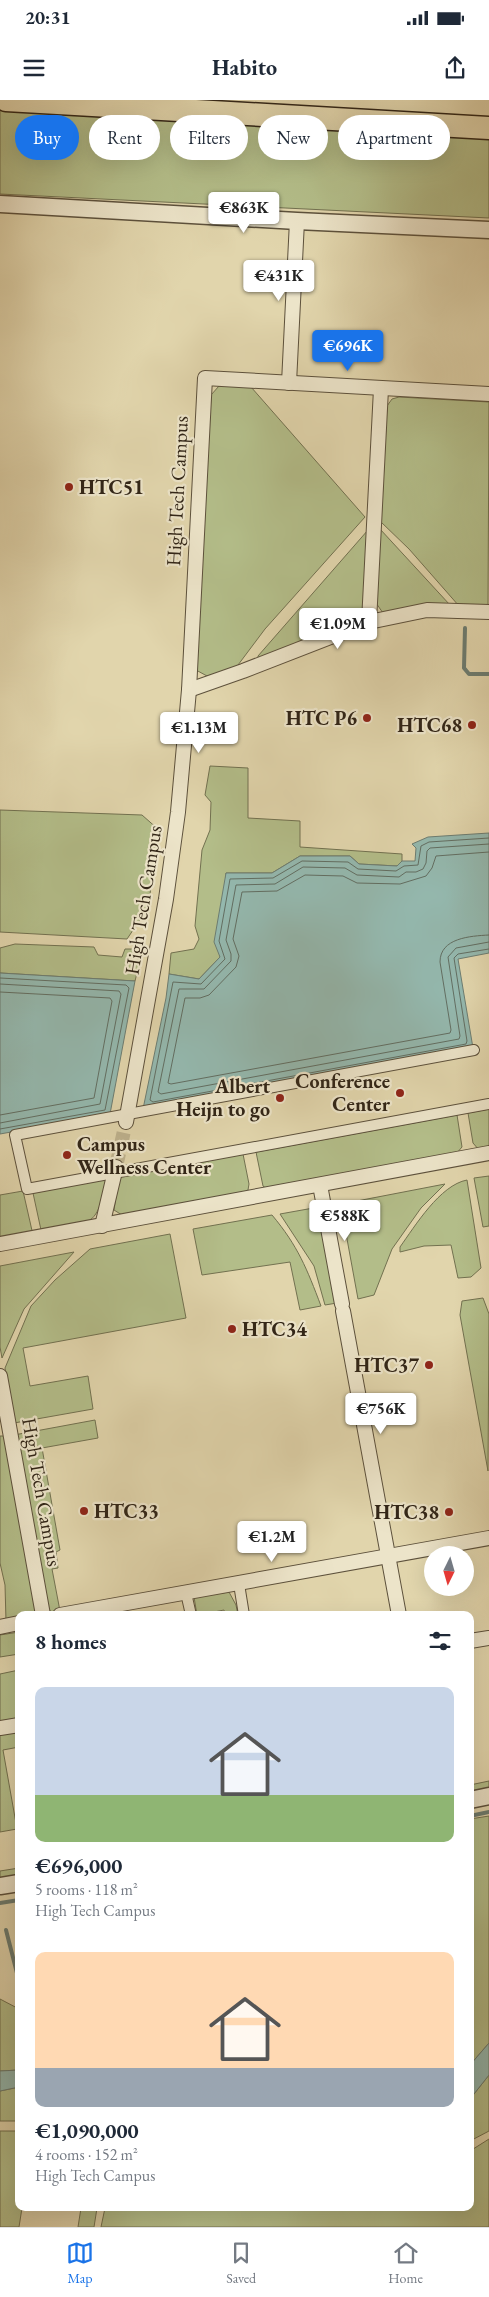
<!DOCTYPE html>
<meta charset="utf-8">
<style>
:root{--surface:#fff;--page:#f6f6f7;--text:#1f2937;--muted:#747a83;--line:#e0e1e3;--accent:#1a73e8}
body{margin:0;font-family:"EB Garamond",serif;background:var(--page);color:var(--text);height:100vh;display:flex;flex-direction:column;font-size:19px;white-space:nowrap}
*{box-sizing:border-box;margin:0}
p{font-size:16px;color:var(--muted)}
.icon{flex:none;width:28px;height:28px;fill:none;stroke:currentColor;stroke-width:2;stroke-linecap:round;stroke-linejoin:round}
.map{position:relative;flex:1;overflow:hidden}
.sheet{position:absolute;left:15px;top:1511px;width:459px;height:600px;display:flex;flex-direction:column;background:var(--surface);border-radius:10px;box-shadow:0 5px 20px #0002}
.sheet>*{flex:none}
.guide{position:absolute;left:15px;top:15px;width:460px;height:45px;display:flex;gap:10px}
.needle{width:32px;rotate:185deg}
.fabs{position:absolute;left:424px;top:1446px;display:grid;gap:10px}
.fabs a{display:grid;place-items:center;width:50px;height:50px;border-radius:50%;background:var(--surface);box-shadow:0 5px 20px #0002;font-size:25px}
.price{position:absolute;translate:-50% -42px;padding:0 11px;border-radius:5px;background:#fff;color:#222;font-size:16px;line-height:32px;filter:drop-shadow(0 1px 2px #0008)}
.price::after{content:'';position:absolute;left:50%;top:30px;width:15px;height:11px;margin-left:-8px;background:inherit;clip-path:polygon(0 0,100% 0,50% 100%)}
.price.active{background:var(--accent);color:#fff}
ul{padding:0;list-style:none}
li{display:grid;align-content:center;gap:10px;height:265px;padding:0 20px}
li span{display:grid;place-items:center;height:155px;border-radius:10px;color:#555}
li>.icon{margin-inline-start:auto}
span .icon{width:90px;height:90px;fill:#fffc;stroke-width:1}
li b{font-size:21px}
h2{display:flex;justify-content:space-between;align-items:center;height:60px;padding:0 20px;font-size:21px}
.tag{padding:0 18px;border-radius:22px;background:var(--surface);box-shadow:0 5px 20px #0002;font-size:18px;line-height:45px}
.tag.active{background:var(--accent);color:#fff}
.status{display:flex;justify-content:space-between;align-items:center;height:35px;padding:0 25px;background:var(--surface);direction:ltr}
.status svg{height:14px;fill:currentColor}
header{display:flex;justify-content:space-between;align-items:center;height:65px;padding:0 20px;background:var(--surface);font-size:22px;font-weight:700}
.menu{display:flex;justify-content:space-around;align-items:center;height:70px;border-top:1px solid var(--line);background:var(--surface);font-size:14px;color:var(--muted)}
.menu a{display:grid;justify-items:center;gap:2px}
.menu .active{color:var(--accent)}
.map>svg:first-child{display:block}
.green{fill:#b3bd89;stroke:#727150}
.water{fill:#94b8ae;stroke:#6c7d72}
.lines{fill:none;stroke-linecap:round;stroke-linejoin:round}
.shore{stroke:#626e62;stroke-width:1}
.stream{stroke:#6c7d72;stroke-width:4}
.minor-tunnel{stroke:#beb28e;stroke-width:14;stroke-dasharray:14 7;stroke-linecap:butt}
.pedestrian-casing{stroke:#5d513c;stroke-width:12}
.minor-casing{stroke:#5d513c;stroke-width:16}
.tertiary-casing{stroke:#5d513c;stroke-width:19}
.trunk-casing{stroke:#312517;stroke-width:25}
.pedestrian{stroke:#ece4c9;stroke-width:10}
.minor{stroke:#ece4c9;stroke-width:14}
.tertiary{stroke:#ece4c9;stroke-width:16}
.trunk{stroke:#e1d5ac;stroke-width:22}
.poi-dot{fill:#8f2418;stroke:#ece4c9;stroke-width:2}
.labels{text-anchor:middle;stroke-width:4.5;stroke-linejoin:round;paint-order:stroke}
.poi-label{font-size:20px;font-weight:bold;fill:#312517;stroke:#ece4c9;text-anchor:end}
.street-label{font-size:20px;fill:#312517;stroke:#ece4c9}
</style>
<div class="status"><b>20:31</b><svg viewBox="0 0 49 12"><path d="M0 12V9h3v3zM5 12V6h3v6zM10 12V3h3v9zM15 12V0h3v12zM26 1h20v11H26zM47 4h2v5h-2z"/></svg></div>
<header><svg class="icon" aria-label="menu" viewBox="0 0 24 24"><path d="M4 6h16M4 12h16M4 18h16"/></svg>Habito<svg class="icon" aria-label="share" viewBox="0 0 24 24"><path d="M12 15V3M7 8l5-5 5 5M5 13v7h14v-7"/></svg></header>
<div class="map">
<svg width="489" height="2127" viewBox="0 0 489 2127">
<rect width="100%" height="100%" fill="#e1d5ac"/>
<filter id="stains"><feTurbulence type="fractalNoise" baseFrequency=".004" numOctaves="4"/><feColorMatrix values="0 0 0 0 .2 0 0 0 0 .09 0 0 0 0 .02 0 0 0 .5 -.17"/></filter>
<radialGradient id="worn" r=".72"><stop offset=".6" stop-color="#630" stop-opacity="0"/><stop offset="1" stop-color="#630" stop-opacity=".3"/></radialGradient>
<g class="green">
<polygon points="0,9 489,35 489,118 0,94"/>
<polygon points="219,286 251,287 365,417 265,529 235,569 207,576 196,570 211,295"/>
<polygon points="399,297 489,302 488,508 459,506 409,449 381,422 387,306 392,299"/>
<polygon points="380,429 450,505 383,513 376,503"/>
<polygon points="368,430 364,508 360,512 352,515 351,526 258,560 258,556"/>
<polygon points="210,666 248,668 248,718 300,721 300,747 402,754 402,761 397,766 359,764 350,756 300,756 272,773 226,773 220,857 199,879 169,874 171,853 194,849 199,839 195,826 202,750 210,730 211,702 205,695"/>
<polygon points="0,710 142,715 159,730 148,808 127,839 0,832"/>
<polygon points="15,844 94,847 98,855 122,857 125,849 143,849 135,881 0,873 0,848"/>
<polygon points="489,1009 489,1048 479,1050 473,1043 468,1013"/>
<polygon points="457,1015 462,1047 456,1054 267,1089 263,1086 256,1052"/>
<polygon points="243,1054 249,1084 248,1090 244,1093 122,1115 114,1110 119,1076"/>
<polygon points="489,1076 489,1126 483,1127 474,1078"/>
<path d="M106 1079C102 1094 102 1114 87 1122L41 1130 33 1093Z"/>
<path d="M467 1080 481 1168 471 1177 458 1178 451 1145 424 1146 400 1152V1147C415 1126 440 1085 467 1080Z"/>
<polygon points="445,1084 421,1108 392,1149 374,1195 358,1199 345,1128 334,1129 331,1106"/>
<polygon points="23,1091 33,1135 0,1141 0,1095"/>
<polygon points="319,1107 337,1203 325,1205 314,1166 280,1114"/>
<path d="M272 1115C298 1146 307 1169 321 1206L300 1210 290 1162 202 1175 193 1129Z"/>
<polygon points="170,1134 186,1218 23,1248 30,1286 88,1276 93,1309 14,1323 5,1268 31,1206 55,1180 90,1149"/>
<polygon points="74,1152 24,1209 2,1258 0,1247 0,1166"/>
<polygon points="483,1198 489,1214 488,1371 460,1215 462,1201"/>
<polygon points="95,1320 98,1338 42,1348 60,1450 56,1452 58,1468 52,1469 60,1511 55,1513 48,1510 14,1335"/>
<polygon points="0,1336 4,1336 37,1506 35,1515 19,1515 19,1519 6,1521 5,1485 0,1463"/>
<polygon points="229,1492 236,1505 238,1515 225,1515 224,1510 209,1513 210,1515 197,1515 194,1497"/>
<polygon points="19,1532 19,1554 0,1557 0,1535"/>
<polygon points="19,1570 19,1620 0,1623 0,1574"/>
<polygon points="19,1631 19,1647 3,1650 17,1729 0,1732 0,1634"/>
<polygon points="489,1681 489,1691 470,1694 470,1685"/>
<polygon points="489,1716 489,1943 470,1965 470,1719"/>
<polygon points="19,1768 19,1777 0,1781 0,1771"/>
<polygon points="0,1899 19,1909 19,1970 0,1971"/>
<polygon points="489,1975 489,2031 470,2041 470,1999"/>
<polygon points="19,1987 19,2021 0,2021 0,1991"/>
<polygon points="0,2031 19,2031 19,2108 22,2108 19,2127 0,2127"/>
<polygon points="489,2039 489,2127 101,2127 105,2108 470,2108 470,2051"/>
<polygon points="81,2108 97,2108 94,2127 78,2127"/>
</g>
<g class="water">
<polygon points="489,733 489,853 458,859 473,948 143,1009 166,898 169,874 199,879 220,857 214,842 226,773 272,773 300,756 350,756 359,764 397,766 402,761 415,761 416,748 412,744 428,737"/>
<polygon points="0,873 135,881 110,1014 0,1034"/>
<polygon points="489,1943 489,1975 470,1999 470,1965"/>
<polygon points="19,1970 19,1987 0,1991 0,1971"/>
</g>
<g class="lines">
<g class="shore">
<polyline points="489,738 429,742 421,746 418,765 404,766 396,771 358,769 348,762 302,761 273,778 230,779 219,841 225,859 201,884 173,882 150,1000 153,1002 466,944 467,941 454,858 458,854 489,849"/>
<polyline points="489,744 430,748 427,751 426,763 423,769 416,772 406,772 399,777 357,775 345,768 303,767 275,784 236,785 226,840 231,854 231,861 204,889 179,889 158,992 161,994 459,939 460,936 448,857 456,848 489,842"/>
<path d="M489 752 436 756 432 768 426 776 400 784 357 783 343 776 305 775 277 791 242 792 233 839 239 856 236 867 209 895 200 898H185L168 983 171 984 450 933 451 930 440 862C440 838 470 836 489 835"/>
<polyline points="0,878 126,885 129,888 105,1010 0,1029"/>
<polyline points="0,884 119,891 121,894 100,1004 0,1023"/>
<polyline points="0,892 110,898 112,901 94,998 0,1015"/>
</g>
<g class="stream">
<polyline points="465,528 464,568 469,574 489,574"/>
<polyline points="470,1716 489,1712"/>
<polyline points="0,1803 19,1800"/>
<polyline points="6,1830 19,1881"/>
</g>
<polyline class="minor-tunnel" points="116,1067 126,1022"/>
<defs>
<g id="pedestrian">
<polyline points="474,950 15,1035 27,1089 489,1004"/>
<polyline points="239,1484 244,1515"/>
<polyline points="186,1493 191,1515"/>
</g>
<g id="minor">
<polyline points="289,283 297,121"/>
<polyline points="369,522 381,289"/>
<polyline points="189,590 243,571 369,522 427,510 489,512"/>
<polyline points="126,1022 166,799 178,712 189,590 205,278 489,294"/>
<polyline points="320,1085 342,1204"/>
<polyline points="102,1126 116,1067"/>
<polyline points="0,1144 489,1053"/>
<polyline points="343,1211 399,1515"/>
<polyline points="0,1276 43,1515"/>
<polyline points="60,1515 489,1438"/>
<polyline points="0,1527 19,1523"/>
<polyline points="470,1541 489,1538"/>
<polyline points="0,1628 19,1625"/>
</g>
<g id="tertiary">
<polyline points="0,104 297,121 489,130"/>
<polyline points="470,1700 489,1696"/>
<polyline points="0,1786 19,1783"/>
</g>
<polyline id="trunk" points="6,0 489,28"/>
</defs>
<use href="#pedestrian" class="pedestrian-casing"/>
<use href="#minor" class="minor-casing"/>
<use href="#tertiary" class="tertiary-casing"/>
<use href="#trunk" class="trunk-casing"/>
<use href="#pedestrian" class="pedestrian"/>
<use href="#minor" class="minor"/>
<use href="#tertiary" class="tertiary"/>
<use href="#trunk" class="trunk"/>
</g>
<g class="poi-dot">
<circle cx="69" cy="387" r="5"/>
<circle cx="367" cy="618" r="5"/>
<circle cx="472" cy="625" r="5"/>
<circle cx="400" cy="993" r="5"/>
<circle cx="280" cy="998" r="5"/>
<circle cx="67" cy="1055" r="5"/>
<circle cx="232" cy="1229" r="5"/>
<circle cx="429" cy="1265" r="5"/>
<circle cx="84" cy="1411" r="5"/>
<circle cx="449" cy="1412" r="5"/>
</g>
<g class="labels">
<g class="poi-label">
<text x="79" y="394" text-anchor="start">HTC51</text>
<text x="357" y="625">HTC P6</text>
<text x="462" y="632">HTC68</text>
<text x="390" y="988">Conference<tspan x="390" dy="23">Center</tspan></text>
<text x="270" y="993">Albert<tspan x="270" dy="23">Heijn to go</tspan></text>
<text x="77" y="1051" text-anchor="start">Campus<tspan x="77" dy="23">Wellness Center</tspan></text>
<text x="242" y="1236" text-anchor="start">HTC34</text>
<text x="419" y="1272">HTC37</text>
<text x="94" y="1418" text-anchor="start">HTC33</text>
<text x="439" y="1419">HTC38</text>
</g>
<g class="street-label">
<text transform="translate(177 391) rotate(-87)" y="7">High Tech Campus</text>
<text transform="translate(143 800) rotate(-81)" y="7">High Tech Campus</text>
<text transform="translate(42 1392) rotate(80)" y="7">High Tech Campus</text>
</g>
</g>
<rect width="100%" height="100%" filter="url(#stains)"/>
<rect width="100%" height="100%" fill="url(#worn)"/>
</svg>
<div class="fabs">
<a><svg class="needle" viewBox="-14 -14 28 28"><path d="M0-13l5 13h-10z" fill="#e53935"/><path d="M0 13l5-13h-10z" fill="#747a83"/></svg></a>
</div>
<b class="price" style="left:244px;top:134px">€863K</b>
<b class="price" style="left:279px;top:202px">€431K</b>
<b class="price active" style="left:348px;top:272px">€696K</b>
<b class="price" style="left:338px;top:550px">€1.09M</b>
<b class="price" style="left:199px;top:654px">€1.13M</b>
<b class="price" style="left:345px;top:1142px">€588K</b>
<b class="price" style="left:381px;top:1335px">€756K</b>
<b class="price" style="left:272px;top:1463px">€1.2M</b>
<div class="guide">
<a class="tag active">Buy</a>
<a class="tag">Rent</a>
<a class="tag">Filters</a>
<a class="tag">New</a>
<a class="tag">Apartment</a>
</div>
<section class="sheet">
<h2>8 homes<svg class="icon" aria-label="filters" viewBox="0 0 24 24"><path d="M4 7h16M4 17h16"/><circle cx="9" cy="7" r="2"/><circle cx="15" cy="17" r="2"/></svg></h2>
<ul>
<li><span style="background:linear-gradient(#c9d6e8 70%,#8fb573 0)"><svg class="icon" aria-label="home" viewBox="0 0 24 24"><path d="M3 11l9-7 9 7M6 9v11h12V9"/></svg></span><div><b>€696,000</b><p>5 rooms · 118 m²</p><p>High Tech Campus</p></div></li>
<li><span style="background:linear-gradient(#ffd9b3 75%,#9aa5b1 0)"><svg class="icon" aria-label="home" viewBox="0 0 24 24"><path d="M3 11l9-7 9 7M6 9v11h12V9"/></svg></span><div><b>€1,090,000</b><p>4 rooms · 152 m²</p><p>High Tech Campus</p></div></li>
</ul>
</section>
</div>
<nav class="menu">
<a class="active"><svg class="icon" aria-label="map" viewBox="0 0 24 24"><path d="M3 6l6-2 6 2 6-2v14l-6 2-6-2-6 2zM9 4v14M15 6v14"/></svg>Map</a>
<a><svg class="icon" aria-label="saved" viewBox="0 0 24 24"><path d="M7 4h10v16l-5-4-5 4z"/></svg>Saved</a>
<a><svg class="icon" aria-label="home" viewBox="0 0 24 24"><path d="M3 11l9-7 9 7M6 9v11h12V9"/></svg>Home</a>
</nav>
